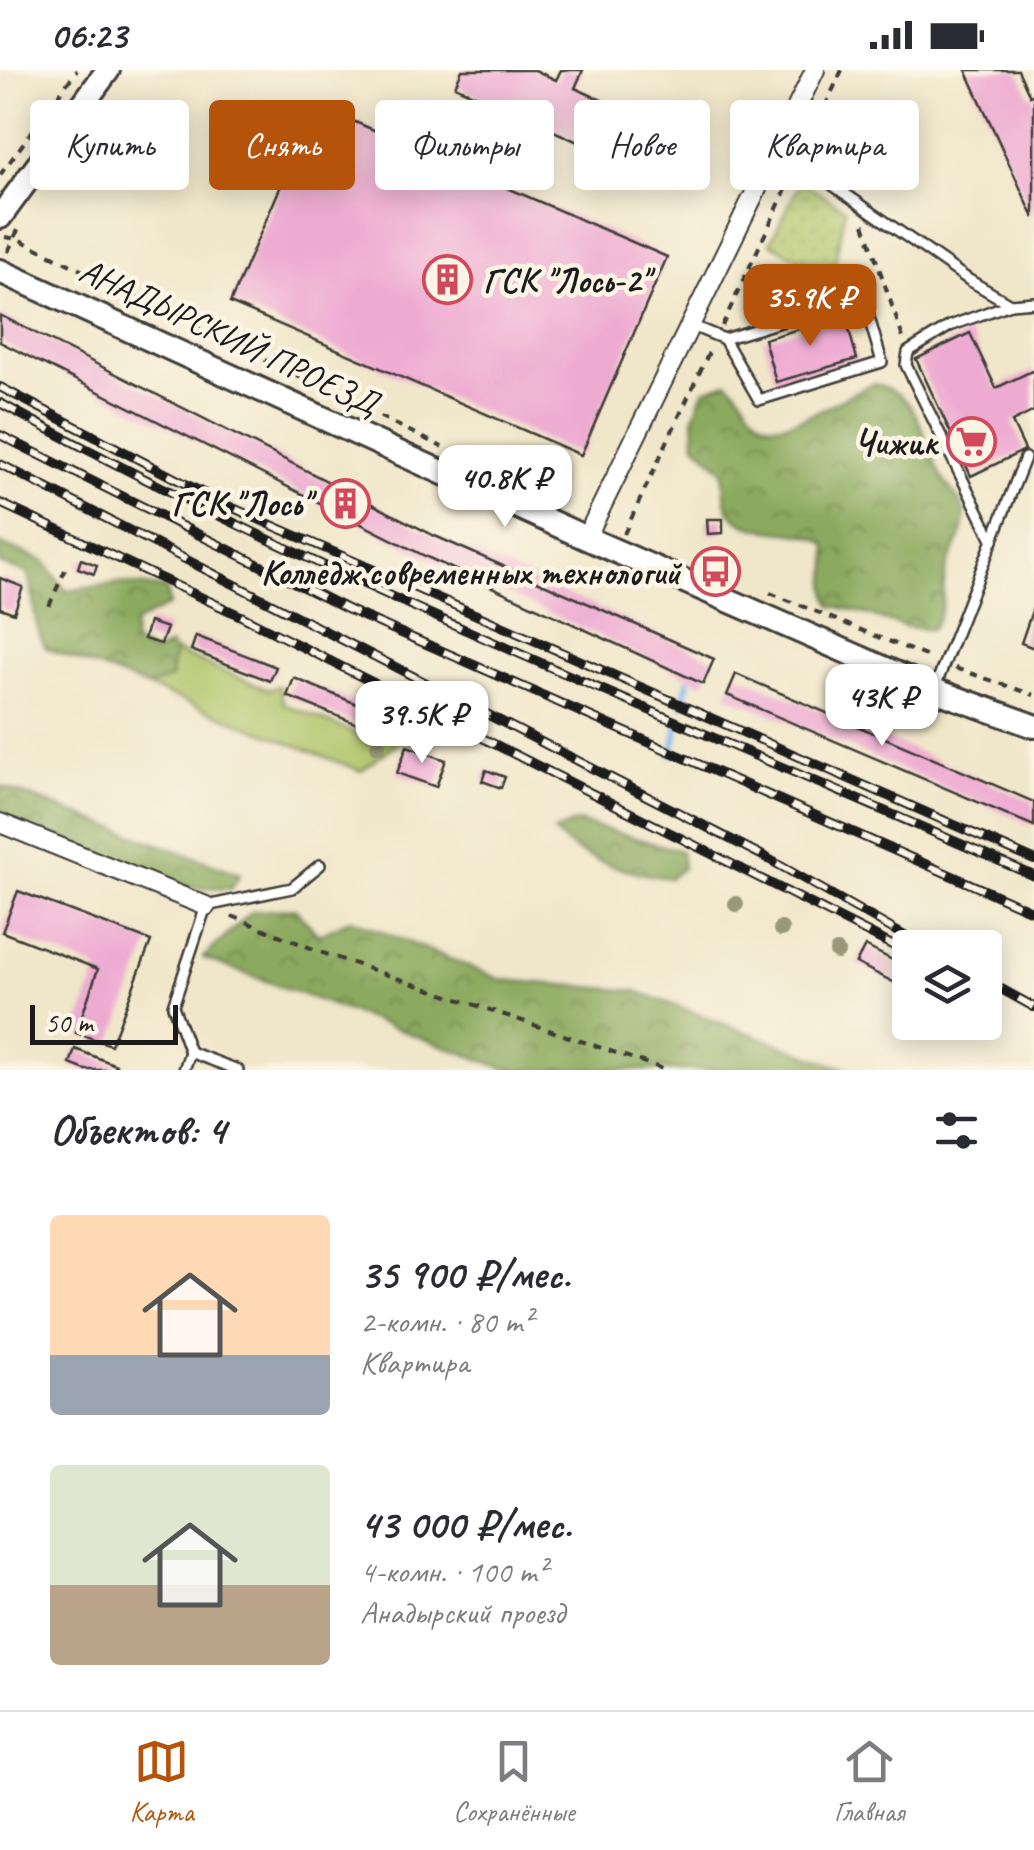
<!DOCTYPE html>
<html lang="ru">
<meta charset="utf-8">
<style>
:root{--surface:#fff;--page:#f7f7f7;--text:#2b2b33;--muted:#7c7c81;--line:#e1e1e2;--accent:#b45309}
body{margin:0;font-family:Caveat,sans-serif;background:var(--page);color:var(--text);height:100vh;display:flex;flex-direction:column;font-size:38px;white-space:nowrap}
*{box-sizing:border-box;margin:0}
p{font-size:32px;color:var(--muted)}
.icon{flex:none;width:55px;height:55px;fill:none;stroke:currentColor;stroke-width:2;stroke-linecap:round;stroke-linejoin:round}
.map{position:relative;height:1000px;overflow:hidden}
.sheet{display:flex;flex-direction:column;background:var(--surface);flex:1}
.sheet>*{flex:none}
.top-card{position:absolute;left:30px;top:30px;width:975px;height:90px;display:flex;gap:20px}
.tools{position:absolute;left:892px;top:860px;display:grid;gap:20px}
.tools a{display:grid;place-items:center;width:110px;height:110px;border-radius:10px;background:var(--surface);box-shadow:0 5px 25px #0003;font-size:50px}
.scale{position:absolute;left:30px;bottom:25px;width:148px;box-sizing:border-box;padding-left:10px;border:5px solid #1c1c1c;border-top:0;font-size:28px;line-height:35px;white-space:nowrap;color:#1c1c1c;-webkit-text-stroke:8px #fcf5e5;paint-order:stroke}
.price{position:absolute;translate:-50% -85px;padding:0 22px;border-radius:20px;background:#fff;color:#222;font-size:32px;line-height:65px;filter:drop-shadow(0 2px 5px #0008)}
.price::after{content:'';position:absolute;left:50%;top:60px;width:30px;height:22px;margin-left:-15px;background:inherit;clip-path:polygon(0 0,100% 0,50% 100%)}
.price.selected{background:var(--accent);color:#fff}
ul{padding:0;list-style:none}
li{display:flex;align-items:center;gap:30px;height:250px;padding:0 50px}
li span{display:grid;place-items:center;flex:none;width:280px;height:200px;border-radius:10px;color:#555}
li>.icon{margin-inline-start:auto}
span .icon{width:120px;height:120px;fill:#fffc;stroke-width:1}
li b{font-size:42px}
h2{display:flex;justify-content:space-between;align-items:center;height:120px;padding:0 50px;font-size:42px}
.chip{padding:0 35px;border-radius:10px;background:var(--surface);box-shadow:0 5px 25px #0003;font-size:35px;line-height:90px}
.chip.selected{background:var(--accent);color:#fff}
.status{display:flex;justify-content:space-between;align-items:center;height:70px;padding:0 50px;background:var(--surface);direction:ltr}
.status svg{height:28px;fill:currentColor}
.dock{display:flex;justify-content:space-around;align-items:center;height:140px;border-top:2px solid var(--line);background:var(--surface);font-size:28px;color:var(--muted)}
.dock a{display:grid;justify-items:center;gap:5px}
.dock .selected{color:var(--accent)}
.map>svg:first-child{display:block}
.grass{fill:#b0c56a;stroke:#667043;stroke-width:2.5}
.forest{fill:url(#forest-crowns);stroke:#54633d;stroke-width:2.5}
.park{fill:url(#park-dots);stroke:#667043;stroke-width:2.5}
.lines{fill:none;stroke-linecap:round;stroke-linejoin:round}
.stream{stroke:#7cb6ed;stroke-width:6}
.building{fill:#eeabd2}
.service-casing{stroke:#3c3a36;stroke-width:14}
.minor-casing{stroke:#3c3a36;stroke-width:22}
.tertiary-casing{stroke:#3c3a36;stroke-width:28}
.path{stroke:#3c3a36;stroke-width:4;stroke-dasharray:8 8;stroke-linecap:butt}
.service{stroke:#fff;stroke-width:9}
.minor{stroke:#fff;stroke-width:18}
.tertiary{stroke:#fff;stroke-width:22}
.rail-casing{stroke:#1c1c1c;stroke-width:10}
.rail{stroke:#fcf5e5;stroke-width:6;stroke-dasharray:19;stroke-linecap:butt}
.tree{fill:#989779}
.labels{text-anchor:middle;stroke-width:9;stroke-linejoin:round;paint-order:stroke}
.poi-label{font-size:35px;font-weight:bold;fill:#1c1c1c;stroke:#fcf5e5;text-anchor:end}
.street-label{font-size:35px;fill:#1c1c1c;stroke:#fcf5e5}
</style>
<div class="status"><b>06:23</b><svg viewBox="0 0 49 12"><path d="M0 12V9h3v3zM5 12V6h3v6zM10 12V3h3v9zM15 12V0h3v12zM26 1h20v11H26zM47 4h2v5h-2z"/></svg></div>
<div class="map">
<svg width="1034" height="1000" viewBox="0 0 1034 1000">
<defs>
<pattern id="forest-crowns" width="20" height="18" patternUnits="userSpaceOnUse" patternTransform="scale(2.5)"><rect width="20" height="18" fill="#8caa5e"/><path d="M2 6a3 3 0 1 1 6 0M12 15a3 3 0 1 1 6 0" fill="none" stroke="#728a4d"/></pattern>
<pattern id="park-dots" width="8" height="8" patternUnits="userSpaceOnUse" patternTransform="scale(2.5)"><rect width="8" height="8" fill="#b0c56a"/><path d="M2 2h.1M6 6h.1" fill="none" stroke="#97a95b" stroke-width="1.8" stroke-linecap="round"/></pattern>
</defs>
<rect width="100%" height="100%" fill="#fcf5e5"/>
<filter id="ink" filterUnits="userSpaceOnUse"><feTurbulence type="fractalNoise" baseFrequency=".01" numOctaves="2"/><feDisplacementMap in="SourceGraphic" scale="20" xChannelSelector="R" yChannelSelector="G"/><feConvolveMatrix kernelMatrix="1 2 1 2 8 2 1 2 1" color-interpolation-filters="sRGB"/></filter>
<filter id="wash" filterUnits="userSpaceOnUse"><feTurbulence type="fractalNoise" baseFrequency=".0048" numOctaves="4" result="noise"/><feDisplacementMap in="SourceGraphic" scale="40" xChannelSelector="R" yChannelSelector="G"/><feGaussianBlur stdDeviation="2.25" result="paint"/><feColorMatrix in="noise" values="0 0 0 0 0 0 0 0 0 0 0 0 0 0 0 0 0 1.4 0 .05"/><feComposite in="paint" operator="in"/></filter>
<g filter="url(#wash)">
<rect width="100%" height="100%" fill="#f0e6c9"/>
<polygon class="grass" points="174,581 269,620 279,616 284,634 360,665 382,647 409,649 424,673 400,671 361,701 148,617 171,608"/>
<g class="forest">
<path d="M728 312C742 321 746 336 758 348 782 372 846 322 873 314 924 323 921 372 943 409 949 419 961 429 964 441 969 463 950 481 946 500 941 523 947 540 931 559 897 560 866 540 832 536 820 515 833 496 826 474 800 453 747 471 729 440 723 428 725 413 723 400L695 373 694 346 704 320Z"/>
<path d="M0 474 44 491 66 521 120 513 167 519 169 535 134 554 133 572 154 583 170 575 174 581 171 608 148 617 46 578C29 546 38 533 27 503L0 494Z"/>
<polygon points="0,716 240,804 231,819 189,818 0,744"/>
<path d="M578 752 681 781 683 798 670 808C638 805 573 789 554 761Z"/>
<polygon points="295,838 318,865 351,849 502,910 636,921 848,1000 509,1000 203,888 252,842"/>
</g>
<polygon class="park" points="801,111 845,139 832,208 770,173"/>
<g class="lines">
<g class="stream">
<polyline points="682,635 688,611"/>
<polyline points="672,684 679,651"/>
</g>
</g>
<g id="blocks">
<g class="building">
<polygon points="462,0 535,0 556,10 561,0 583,0 575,18 657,55 637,99 455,16"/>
<polygon points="966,0 1018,0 1030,26 1034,24 1034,148"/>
<polygon points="316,35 667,187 581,385 230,233"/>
<polygon points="0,245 435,466 714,589 703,614 427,487 0,272"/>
<polygon points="845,246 857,289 776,312 764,269"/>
<polygon points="970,263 996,318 1034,300 1034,341 1012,352 1025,380 971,406 916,289"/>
<polygon points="707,449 723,449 723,463 708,464"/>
<polygon points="81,489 97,495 94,504 78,498"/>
<polygon points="0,508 23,517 14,543 0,538"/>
<polygon points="1033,538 1034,538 1034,578 1021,573"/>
<polygon points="149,552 167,558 161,574 144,569"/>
<polygon points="196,566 276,597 270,611 191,580"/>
<polygon points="736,604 1034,732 1034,756 727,625"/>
<polygon points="294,608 369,639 362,656 287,626"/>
<polygon points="407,676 446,690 436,717 397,703"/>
<polygon points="486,700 505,707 501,718 482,711"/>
<polygon points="18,821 151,871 111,975 76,963 98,899 2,862"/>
<polygon points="865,876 910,899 909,920 856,893"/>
<polygon points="75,979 116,995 114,1000 85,1000 70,994"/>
</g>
</g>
</g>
<g filter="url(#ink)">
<use href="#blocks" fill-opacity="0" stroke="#3c3a36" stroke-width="2.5"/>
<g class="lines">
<defs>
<g id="service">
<polyline points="778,77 969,210 1010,234 1034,232"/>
<polyline points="690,255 724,269 863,227 882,292 759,330 724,269"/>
<polyline points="993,471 906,295 908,282 950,256 1010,234"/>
<polyline points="935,617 1025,388"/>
<polyline points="190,982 173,936 206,836 292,818 320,795"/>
<polyline points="184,1000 190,982 238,1000"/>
</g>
<g id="minor">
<polyline points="586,468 815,0"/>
<polyline points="0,753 206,836"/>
</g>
<g id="tertiary">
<polyline points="0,147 108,0"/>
<polyline points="0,201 586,468 934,620 1034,656"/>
</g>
</defs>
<use href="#service" class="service-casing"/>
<use href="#minor" class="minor-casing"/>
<use href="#tertiary" class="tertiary-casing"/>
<g class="path">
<polyline points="805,80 842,0"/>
<polyline points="0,105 77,0"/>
<polyline points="864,154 903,268"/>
<polyline points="5,167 18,169 442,377"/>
<polyline points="8,182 18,160"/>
<polyline points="722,256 794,102"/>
<polyline points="624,464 711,278"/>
<polyline points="770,523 933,589"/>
<polyline points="49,536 65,500"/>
<polyline points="955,598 1034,625"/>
<polyline points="232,846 323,883 666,1000"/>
</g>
<use href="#service" class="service"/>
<use href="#minor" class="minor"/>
<use href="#tertiary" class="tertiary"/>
<defs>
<g id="rail">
<polyline points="0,317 224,434 1034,790"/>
<path d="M0 333C333 515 687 653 1034 806"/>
<polyline points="0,365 349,540 1034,842"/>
<polyline points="0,394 765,787 926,878"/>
<polyline points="0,433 243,547 896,877"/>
<polyline points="985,910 1034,937"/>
</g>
</defs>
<use href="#rail" class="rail-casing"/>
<use href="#rail" class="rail"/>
</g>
<g class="tree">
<circle cx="378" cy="676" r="8"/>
<circle cx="736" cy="834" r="8"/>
<circle cx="781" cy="859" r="8"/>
<circle cx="837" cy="882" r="8"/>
</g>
</g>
<defs>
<symbol id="building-ring" viewBox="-11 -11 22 22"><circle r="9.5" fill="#fcf5e5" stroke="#d1495b" stroke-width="1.5"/><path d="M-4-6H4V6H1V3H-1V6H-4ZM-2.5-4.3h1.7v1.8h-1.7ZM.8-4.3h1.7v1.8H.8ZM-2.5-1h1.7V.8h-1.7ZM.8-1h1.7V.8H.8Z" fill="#d1495b"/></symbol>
<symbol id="supermarket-ring" viewBox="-11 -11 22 22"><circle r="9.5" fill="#fcf5e5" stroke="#d1495b" stroke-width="1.5"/><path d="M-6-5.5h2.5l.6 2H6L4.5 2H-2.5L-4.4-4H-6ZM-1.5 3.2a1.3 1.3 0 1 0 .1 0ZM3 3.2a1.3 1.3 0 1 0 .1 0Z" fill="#d1495b"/></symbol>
<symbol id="bus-ring" viewBox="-11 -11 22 22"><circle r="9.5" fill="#fcf5e5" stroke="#d1495b" stroke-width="1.5"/><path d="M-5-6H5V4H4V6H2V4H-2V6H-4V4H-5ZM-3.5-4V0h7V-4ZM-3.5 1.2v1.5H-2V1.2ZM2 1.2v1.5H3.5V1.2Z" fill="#d1495b"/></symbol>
</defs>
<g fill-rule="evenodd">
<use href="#building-ring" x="420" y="182" width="55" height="55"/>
<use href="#supermarket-ring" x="944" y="344" width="55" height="55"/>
<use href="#building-ring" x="318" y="406" width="55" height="55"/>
<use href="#bus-ring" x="688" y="474" width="55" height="55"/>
</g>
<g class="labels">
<g class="poi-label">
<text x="483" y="222" text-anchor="start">ГСК "Лось-2"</text>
<text x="937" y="384">Чижик</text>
<text x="310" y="445">ГСК "Лось"</text>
<text x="680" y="514">Колледж современных технологий</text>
</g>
<g class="street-label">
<text transform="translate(229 266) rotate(25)" y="12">АНАДЫРСКИЙ ПРОЕЗД</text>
</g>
</g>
</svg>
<div class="tools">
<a><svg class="icon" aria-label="layers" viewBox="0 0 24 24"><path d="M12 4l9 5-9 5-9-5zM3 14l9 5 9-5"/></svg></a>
</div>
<div class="scale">50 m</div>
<b class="price selected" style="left:810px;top:279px">35.9K ₽</b>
<b class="price" style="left:505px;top:460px">40.8K ₽</b>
<b class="price" style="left:882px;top:679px">43K ₽</b>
<b class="price" style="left:422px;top:696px">39.5K ₽</b>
<div class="top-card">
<a class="chip">Купить</a>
<a class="chip selected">Снять</a>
<a class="chip">Фильтры</a>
<a class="chip">Новое</a>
<a class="chip">Квартира</a>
</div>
</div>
<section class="sheet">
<h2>Объектов: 4<svg class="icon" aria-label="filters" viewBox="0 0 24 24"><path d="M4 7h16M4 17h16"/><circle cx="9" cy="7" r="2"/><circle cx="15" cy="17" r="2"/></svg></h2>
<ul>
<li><span style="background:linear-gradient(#ffd9b3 70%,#9aa5b1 0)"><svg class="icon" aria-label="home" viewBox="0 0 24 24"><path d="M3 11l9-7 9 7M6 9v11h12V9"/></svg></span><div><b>35 900 ₽/мес.</b><p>2-комн. · 80 m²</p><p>Квартира</p></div></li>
<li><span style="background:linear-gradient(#dfe7d0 60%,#b9a48a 0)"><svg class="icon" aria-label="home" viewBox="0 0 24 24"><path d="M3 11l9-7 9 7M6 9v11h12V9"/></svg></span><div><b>43 000 ₽/мес.</b><p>4-комн. · 100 m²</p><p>Анадырский проезд</p></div></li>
</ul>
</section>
<nav class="dock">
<a class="selected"><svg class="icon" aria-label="map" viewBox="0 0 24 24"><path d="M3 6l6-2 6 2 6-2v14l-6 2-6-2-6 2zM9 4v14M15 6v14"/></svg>Карта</a>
<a><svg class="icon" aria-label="saved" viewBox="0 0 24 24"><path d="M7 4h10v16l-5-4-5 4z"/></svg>Сохранённые</a>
<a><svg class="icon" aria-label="home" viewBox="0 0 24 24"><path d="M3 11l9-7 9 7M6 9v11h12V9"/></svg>Главная</a>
</nav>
